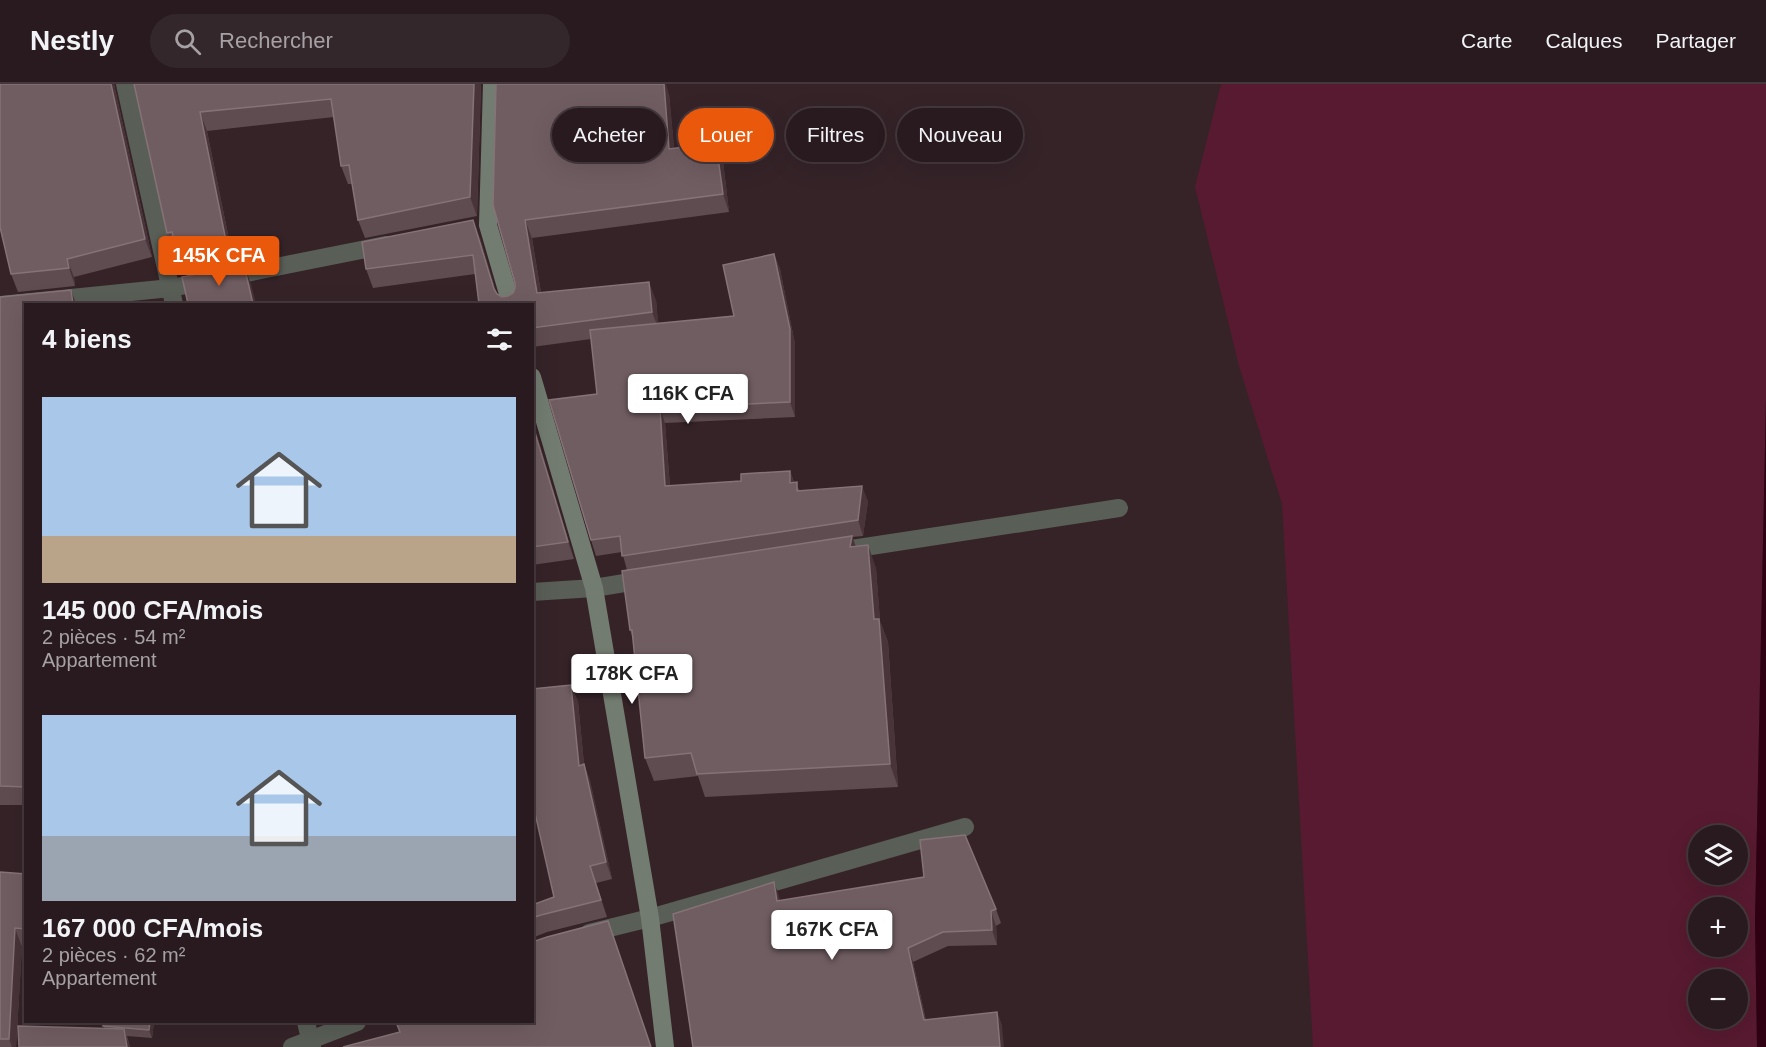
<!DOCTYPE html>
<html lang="fr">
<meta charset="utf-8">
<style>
:root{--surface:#281a1e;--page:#34272b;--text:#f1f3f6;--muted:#a5a1a4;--line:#44383c;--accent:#ea580c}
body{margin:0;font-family:Helvetica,sans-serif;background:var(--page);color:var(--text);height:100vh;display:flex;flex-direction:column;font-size:22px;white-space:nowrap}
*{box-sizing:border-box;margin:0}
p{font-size:20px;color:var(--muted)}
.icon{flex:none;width:33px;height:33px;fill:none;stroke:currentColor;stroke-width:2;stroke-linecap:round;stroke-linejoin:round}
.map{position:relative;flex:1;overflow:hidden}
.drawer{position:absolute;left:24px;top:219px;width:510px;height:720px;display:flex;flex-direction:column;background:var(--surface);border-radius:0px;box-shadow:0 6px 24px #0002,0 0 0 2px var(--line)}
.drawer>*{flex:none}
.hud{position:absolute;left:552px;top:24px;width:570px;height:54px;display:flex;gap:12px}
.controls{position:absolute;left:1688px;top:741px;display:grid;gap:12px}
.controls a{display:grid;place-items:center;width:60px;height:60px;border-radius:50%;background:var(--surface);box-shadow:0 6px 24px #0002,0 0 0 2px var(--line);font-size:30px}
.price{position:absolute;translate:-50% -51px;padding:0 14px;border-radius:6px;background:#fff;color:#222;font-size:20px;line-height:39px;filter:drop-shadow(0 2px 3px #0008)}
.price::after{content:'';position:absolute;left:50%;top:36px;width:18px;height:14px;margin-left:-9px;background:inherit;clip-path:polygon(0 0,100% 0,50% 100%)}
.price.current{background:var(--accent);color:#fff}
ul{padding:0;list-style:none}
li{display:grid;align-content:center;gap:12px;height:318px;padding:0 18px}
li span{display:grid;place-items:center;height:186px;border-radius:0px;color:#555}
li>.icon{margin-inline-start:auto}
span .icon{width:108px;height:108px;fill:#fffc;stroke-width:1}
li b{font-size:26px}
h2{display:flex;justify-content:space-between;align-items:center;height:72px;padding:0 18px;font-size:26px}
.tag{padding:0 21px;border-radius:27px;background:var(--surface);box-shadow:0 6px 24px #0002,0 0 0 2px var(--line);font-size:21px;line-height:54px}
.tag.current{background:var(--accent);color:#fff}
header{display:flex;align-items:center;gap:36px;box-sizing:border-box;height:84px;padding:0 30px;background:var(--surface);border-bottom:2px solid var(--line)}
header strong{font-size:28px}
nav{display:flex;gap:33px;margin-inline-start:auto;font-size:21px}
.search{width:420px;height:54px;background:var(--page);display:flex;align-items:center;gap:15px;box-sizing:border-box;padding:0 21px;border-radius:33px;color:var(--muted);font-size:22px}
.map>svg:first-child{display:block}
.green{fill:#581a30;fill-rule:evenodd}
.water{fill:#2f0113}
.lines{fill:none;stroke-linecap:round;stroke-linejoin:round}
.street{stroke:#595e57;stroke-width:18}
.secondary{stroke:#737c71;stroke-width:18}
.wall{fill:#5f4c51}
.shaded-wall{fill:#483439}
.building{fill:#705d62;stroke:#857377;stroke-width:1.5}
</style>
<header>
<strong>Nestly</strong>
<div class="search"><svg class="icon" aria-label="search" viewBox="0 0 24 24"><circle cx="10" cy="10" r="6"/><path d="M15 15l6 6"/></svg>Rechercher</div>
<nav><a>Carte</a><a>Calques</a><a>Partager</a></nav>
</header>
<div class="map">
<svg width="1766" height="963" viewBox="0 0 1766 963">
<rect width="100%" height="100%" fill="#352328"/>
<path class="green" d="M1221 0H1766V316L1755 836 1757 963H1313L1282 420 1239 282 1195 103ZM1698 752H1737V790H1698ZM1698 824H1737V862H1698ZM1698 896H1737V934H1698Z"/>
<polygon class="water" points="1766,316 1766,963 1757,963 1755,836"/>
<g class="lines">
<g class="street">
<polyline points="125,0 174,220"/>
<polyline points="0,221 171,204 386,161"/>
<polyline points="845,466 1119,424"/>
<polyline points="532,508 594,504 649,495"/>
<polyline points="589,849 650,834 965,743"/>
<polyline points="306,938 312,963"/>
<polyline points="292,963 357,938"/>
</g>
<g class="secondary">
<polyline points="492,0 488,141 511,220"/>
<polyline points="532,293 594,504 650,834 665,963"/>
</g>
</g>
<g class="wall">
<polygon points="0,0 114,0 152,173 74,193 75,202 18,208 11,190"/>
<polygon points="134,0 481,0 477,132 365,154 358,136 352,100 348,100 341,82 334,33 207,47 234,180 184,190 176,167 174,167 167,149"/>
<polygon points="496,0 669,10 674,64 723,77 729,128 532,154 541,209 656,216 658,240 734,232 774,170 780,185 795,260 795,333 665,339 670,402 741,397 790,387 794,398 800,407 868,417 863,452 852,453 856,462 876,484 880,537 888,558 898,703 705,713 698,692 654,697 645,674 633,555 630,546 627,486 622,468 596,472 591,456 597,310 591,255 532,263 532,220 479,220 475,190 373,204 366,185 480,154 496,209 502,213 508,212 513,209 515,204"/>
<polygon points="0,213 26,220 26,721 0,721"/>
<polygon points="532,335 574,475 532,481"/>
<polygon points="571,601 578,618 584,680 590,697 612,795 596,799 607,833 547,848 532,854 532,821 554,813"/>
<polygon points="0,788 26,790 26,863 22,863 16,963 0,963"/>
<polygon points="774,798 780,817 996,825 1001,839 996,842 997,861 948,862 913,878 926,936 997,928 1002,942 693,963"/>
<polygon points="154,938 152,954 127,952 130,963 19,963 104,944 103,942"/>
</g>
<g class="shaded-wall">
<polygon points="111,0 114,0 152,173 145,155"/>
<polygon points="474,0 481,0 477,132 470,113"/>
<polygon points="664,0 666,0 669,10 676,83 669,65"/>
<polygon points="200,28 207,47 234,180 227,162"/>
<polygon points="716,59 723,77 729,128 723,110"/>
<polygon points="473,136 480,154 500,220 494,205"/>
<polygon points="525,136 532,154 544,227 537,209"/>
<polygon points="774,170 780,185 795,260 795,333 790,318"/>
<polygon points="67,175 74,193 75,202 69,184"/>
<polygon points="244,181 251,200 256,220 253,220"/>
<polygon points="649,198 656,216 659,246 652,228"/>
<polygon points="71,206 76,220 73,220"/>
<polygon points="660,324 665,339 671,417 665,402"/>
<polygon points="532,335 574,475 568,458 532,339"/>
<polygon points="790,387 795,402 790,399"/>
<polygon points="862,402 868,417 863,452 858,436"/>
<polygon points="852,452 860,475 850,463"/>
<polygon points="868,461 876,484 880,537 888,558 898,703 890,680 874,535"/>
<polygon points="571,601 578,618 586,699 579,682"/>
<polygon points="584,680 590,697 612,795 606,778"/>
<polygon points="774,798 779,812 782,831 777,817"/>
<polygon points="991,827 996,842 997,861 992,846"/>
<polygon points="15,844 22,863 16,963 12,963 9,955"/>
<polygon points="908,864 913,878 929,951 924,936"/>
<polygon points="997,928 1002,942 1004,963 1000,963"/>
<polygon points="150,938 154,938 152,954 149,946"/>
<polygon points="124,945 130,963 127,963"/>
</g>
<g class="building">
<polygon points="0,0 111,0 145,155 67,175 69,184 11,190 0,143"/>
<polygon points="134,0 474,0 470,113 358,136 349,81 341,82 331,15 200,28 227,162 178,172 172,148 167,149"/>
<polygon points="496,0 664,0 669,65 716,59 723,110 525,136 537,209 649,198 652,228 532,244 532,220 479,220 473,171 366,185 362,158 473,136 494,205 497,210 502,213 508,212 513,209 515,204 515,199 493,121"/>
<polygon points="774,170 790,245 790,318 660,324 665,402 741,397 741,390 790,387 790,399 797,398 797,407 862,402 858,436 622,472 620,452 591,456 549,316 597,310 590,246 734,232 723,181"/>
<polygon points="244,181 253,220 188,220 182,193"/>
<polygon points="71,206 73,220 26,220 26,703 0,702 0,213"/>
<polygon points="532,339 568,458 532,463"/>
<polygon points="852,452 850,463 868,461 874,535 879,535 890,680 697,690 691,669 645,674 632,546 630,546 622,487"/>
<polygon points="571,601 579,682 584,680 606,778 590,782 601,816 541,831 532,834 532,821 554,813 532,716 532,605"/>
<polygon points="965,751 996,825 991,827 992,846 943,848 908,864 924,936 997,928 1000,963 693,963 673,830 774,798 777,817 924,793 920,756"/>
<polygon points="0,788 26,790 26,845 15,844 9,955 0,955"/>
<polygon points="608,837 651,963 343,963 400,948 396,938 532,938 532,858 547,853"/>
<polygon points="103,938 150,938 149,946 103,942"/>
<polygon points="18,942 124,945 127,963 19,963"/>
</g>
</svg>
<div class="controls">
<a><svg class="icon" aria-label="layers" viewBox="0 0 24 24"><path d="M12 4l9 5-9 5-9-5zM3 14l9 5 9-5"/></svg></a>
<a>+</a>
<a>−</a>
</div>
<b class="price current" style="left:219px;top:203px">145K CFA</b>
<b class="price" style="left:688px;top:341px">116K CFA</b>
<b class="price" style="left:632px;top:621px">178K CFA</b>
<b class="price" style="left:832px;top:877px">167K CFA</b>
<div class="hud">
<a class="tag">Acheter</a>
<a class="tag current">Louer</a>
<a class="tag">Filtres</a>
<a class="tag">Nouveau</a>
</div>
<section class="drawer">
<h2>4 biens<svg class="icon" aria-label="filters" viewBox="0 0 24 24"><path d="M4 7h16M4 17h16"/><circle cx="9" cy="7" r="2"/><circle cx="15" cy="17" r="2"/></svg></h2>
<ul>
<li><span style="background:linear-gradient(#a9c7e8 75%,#b9a48a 0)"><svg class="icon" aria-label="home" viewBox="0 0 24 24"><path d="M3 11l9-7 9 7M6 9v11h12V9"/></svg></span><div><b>145 000 CFA/mois</b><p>2 pièces · 54 m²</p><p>Appartement</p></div></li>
<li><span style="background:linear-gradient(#a9c7e8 65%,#9aa5b1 0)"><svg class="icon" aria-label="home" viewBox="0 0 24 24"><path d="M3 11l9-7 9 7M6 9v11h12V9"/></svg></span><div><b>167 000 CFA/mois</b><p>2 pièces · 62 m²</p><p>Appartement</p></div></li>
</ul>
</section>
</div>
